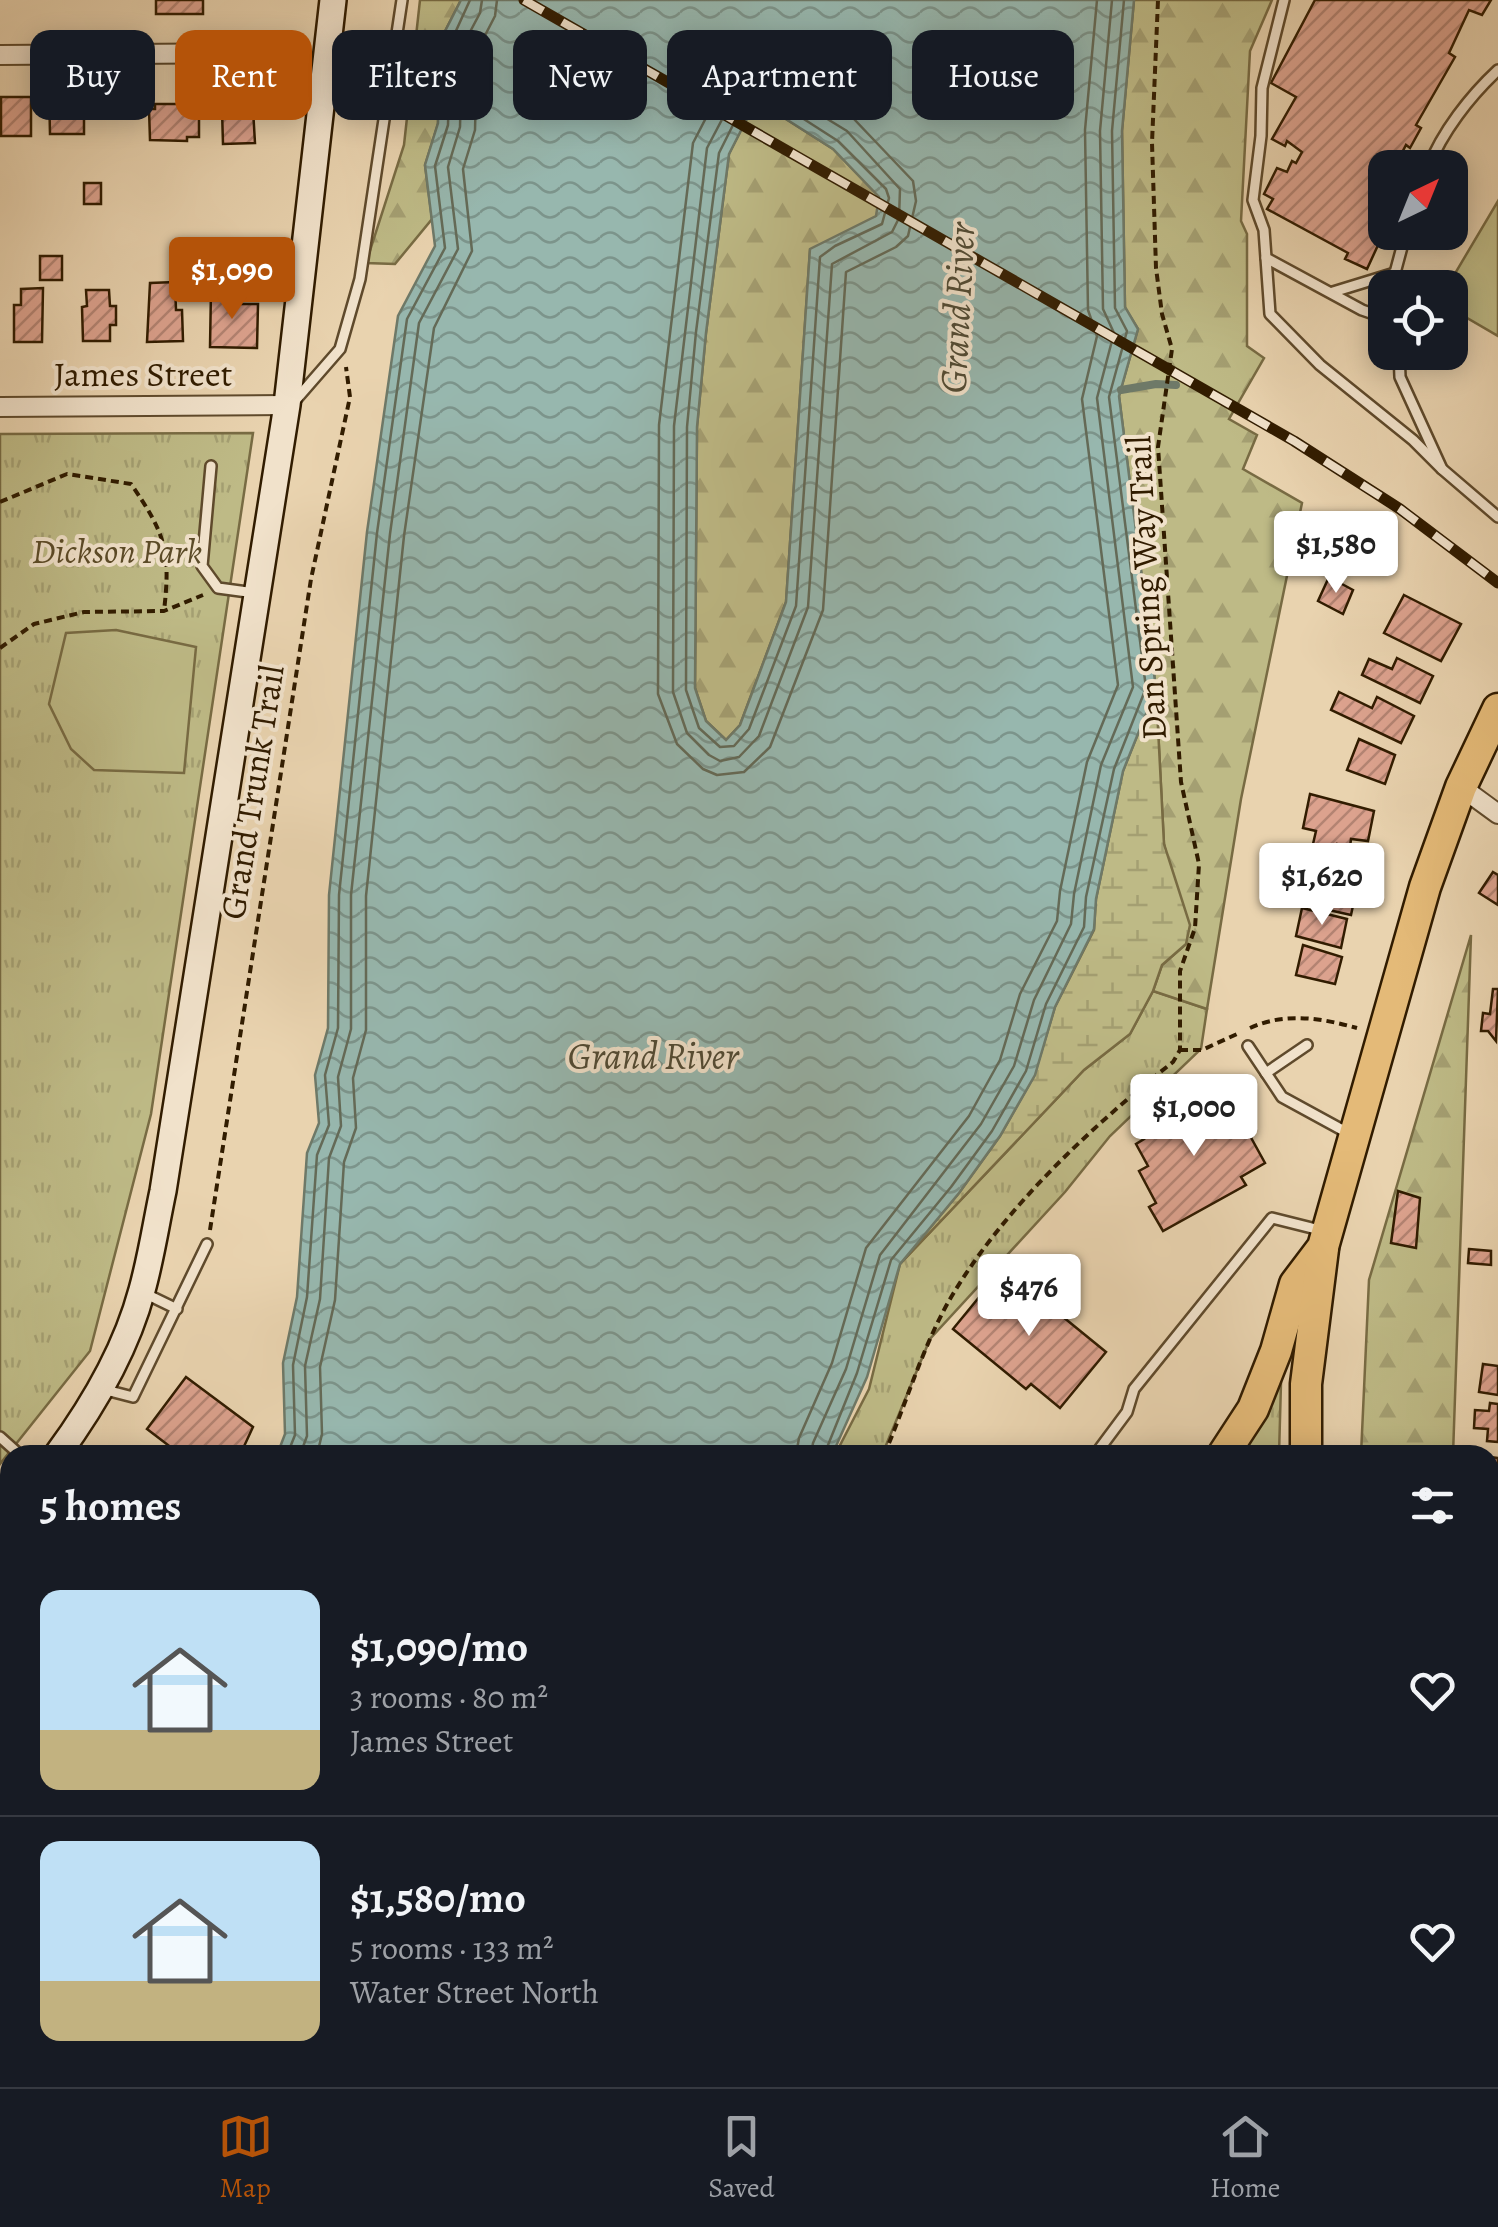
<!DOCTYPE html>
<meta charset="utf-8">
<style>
:root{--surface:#171b24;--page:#20242c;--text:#f1f3f6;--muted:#9ea1a6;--line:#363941;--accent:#b45309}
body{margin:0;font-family:Alegreya,serif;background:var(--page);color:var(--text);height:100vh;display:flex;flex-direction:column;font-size:38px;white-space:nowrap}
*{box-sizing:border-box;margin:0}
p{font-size:32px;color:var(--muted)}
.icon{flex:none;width:55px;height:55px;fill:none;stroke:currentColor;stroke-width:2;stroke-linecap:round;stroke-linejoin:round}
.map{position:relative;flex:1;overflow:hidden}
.sheet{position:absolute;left:0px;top:1445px;width:1500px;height:642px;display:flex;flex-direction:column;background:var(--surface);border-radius:30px 30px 0 0;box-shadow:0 5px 25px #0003}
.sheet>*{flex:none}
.guide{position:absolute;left:30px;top:30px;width:1440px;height:90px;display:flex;gap:20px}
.needle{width:65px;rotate:43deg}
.fabs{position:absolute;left:1368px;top:150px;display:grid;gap:20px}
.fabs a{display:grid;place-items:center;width:100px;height:100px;border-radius:20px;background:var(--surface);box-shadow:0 5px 25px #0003;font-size:50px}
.price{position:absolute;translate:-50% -85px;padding:0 22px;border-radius:10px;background:#fff;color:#222;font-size:32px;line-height:65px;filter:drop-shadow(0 2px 5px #0008)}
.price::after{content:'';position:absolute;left:50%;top:60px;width:30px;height:22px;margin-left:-15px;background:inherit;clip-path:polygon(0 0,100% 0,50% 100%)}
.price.on{background:var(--accent);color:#fff}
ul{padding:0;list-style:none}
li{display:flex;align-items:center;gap:30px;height:250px;padding:0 40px}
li+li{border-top:2px solid var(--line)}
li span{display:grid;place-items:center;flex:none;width:280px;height:200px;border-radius:20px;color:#555}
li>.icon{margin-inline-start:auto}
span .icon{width:120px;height:120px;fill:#fffc;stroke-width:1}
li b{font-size:42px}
h2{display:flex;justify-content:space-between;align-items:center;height:120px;padding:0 40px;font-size:42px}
.chip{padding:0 35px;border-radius:20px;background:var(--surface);box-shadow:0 5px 25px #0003;font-size:35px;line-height:90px}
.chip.on{background:var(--accent);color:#fff}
.dock{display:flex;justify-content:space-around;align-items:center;height:140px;border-top:2px solid var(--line);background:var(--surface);font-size:28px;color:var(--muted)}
.dock a{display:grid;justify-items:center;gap:5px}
.dock .on{color:var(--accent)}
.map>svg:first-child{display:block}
.grass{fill:url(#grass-tufts);stroke:#786b43;stroke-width:2.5}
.forest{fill:url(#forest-firs);stroke:#786b43;stroke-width:2.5}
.wetland{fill:url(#wetland-marsh);stroke:#786b43;stroke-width:2.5}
.pitch{fill:#beba86;stroke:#786b43;stroke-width:2.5}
.water{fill:url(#water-waves);stroke:#6e7968;stroke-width:2.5;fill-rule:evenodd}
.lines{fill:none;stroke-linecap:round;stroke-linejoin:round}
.shore{stroke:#646a57;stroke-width:2.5}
.stream{stroke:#6e7968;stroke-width:8}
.building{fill:url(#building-hatch);stroke:#311c00;stroke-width:2.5}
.service-casing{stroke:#5f4a2c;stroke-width:14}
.minor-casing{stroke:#5f4a2c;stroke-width:22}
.secondary-casing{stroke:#311c00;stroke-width:30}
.primary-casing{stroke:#311c00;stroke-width:35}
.path{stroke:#311c00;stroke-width:4;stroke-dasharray:8 5;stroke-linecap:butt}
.service{stroke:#f1e2cb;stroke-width:9}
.minor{stroke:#f1e2cb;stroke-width:18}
.secondary{stroke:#f1e2cb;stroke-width:25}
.primary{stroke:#e4ba78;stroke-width:30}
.rail-casing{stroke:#311c00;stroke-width:11}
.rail{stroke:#f1e2cb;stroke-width:8;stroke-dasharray:22;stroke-linecap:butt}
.labels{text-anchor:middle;stroke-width:8;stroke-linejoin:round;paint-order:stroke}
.street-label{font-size:35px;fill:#311c00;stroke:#f1e2cb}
.park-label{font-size:35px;font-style:italic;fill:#5b4b28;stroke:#f1e2cb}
.water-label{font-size:38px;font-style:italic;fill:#504a34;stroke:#f1e2cb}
</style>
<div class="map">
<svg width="1498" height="2087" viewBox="0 0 1498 2087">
<defs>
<pattern id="grass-tufts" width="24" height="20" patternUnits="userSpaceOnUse" patternTransform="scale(2.5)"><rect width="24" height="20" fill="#beba86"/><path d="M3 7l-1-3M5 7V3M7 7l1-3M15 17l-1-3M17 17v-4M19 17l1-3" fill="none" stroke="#a49f72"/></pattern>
<pattern id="forest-firs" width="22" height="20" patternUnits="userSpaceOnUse" patternTransform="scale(2.5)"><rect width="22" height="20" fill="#beba86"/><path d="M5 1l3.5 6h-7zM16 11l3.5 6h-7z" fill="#a49f72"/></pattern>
<pattern id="wetland-marsh" width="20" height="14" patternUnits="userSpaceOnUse" patternTransform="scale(2.5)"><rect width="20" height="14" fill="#beba86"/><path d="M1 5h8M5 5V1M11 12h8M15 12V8" fill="none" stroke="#a49f72"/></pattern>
<pattern id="water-waves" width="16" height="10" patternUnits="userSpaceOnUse" patternTransform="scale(2.5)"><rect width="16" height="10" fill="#97b7ae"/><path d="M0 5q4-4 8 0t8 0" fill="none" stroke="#7c948b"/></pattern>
<pattern id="building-hatch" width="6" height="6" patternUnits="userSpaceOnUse" patternTransform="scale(2.5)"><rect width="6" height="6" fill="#dca28e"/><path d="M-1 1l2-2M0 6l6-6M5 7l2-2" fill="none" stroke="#b38372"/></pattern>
</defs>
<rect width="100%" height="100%" fill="#e9d3af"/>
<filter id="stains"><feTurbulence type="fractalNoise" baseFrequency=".002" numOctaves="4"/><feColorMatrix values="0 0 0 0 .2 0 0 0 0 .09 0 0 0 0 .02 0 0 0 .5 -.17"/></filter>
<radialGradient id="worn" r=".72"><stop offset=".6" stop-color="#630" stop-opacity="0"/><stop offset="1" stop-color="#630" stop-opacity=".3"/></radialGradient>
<g class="grass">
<polygon points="253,433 151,1114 90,1351 0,1464 0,434"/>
<polygon points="1153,991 1207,1009 1201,1049 1110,1136 1065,1192 930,1339 882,1455 835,1455 869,1389 900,1264 1084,1070 1130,1034"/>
<polygon points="1277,1383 1281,1383 1279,1455 1244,1455"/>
</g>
<g class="forest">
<polygon points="420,0 461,0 440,41 438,124 425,165 432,219 395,264 366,263 404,145"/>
<polygon points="1134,0 1272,0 1250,51 1241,221 1247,234 1247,346 1264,358 1229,419 1257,435 1243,469 1302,503 1241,799 1207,1009 1153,991 1162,965 1186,944 1164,844 1156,689 1119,396 1138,329 1125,308 1122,131"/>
<polygon points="753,106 767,107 833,149 879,196 877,216 810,250 786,602 740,725 726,740 706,721 695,688 697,427 706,333 729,154"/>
<polygon points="1471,935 1453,1455 1361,1455 1369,1280"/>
</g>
<polygon class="wetland" points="1156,689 1164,844 1190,925 1186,944 1162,965 1153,991 1130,1034 1084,1070 900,1264 959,1193 1000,1136 1034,1076 1055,1007 1094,930 1096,899 1123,771"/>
<g class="pitch">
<polygon points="1498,201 1498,336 1450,308 1450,288 1447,287"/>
<polygon points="116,630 196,647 184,773 94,770 71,749 49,704 66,633"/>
</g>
<path class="water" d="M461 0H1134L1122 131 1125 307 1138 329 1119 396 1156 689 1123 771 1096 899 1094 929 1055 1007 1035 1075 1000 1136 959 1193 900 1264 867 1377 832 1455H277L285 1434 283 1363 297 1297 307 1153 319 1123 315 1075 328 1028 329 895 367 532 398 316 435 246 425 165 438 123 440 41ZM753 107H767L833 149 879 197 876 216 810 249 786 602 740 725 726 740 706 721 695 688 697 427 706 333 729 154Z"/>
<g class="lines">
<g class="shore">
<polygon points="753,69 784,73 853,118 913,181 916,201 908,236 896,247 846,272 823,610 770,747 744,772 717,775 703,769 677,744 658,694 659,425 693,143 724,83 737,73"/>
<polygon points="770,84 847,131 900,189 899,218 892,232 832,264 808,607 759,736 739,757 720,761 709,755 687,733 673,692 674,426 707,148 737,91 751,84"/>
<polygon points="750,97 771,98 838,141 886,189 889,198 882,224 835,246 820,257 796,606 749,729 734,746 720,747 699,728 686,690 687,427 696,332 719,153 744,103"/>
<polyline points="287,1455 295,1435 293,1365 307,1297 317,1155 329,1125 325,1075 338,1028 339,895 377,533 407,319 445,248 435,166 448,125 450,44 470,0"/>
<polyline points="300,1455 307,1436 305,1366 320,1299 329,1158 341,1126 338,1077 351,1029 351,895 390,534 419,323 458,249 448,167 460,127 462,47 480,13 482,0"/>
<polyline points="317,1455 322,1434 320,1367 335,1300 344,1162 356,1128 353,1078 366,1030 366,896 404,536 434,328 472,251 463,169 475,130 477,51 495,16 497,0"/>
<polyline points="796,1455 799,1438 832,1363 866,1248 969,1116 1000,1060 1020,994 1057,921 1060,891 1087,762 1118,685 1082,399 1097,336 1088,310 1085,130 1097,0"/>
<polyline points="811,1455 813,1443 846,1369 880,1255 981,1124 1014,1066 1034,1000 1071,924 1074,894 1101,765 1133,687 1097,398 1114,333 1103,309 1100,131 1112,0"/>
<polyline points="824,1455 857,1373 891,1260 951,1187 992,1131 1026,1071 1046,1004 1084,927 1086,897 1114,769 1146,688 1109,397 1127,331 1115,308 1112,131 1124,0"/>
</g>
<polyline class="stream" points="1121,390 1156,384 1176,385"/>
</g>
<g class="building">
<rect x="156" y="0" width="47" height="14"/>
<polygon points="1315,0 1491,0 1482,15 1469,10 1449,53 1455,57 1416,125 1421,128 1410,148 1406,145 1394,168 1385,168 1385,184 1375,204 1379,206 1375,215 1385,221 1385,230 1367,269 1345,259 1348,253 1267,209 1273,199 1264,194 1277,168 1287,172 1292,161 1296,163 1302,152 1287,141 1285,146 1272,139 1296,97 1271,83"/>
<polygon points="49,88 84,88 84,134 50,134"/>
<rect x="1" y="97" width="30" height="39"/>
<polygon points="155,104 187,104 187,112 199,112 199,137 187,137 187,141 150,140 149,109 155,109"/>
<polygon points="253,109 255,143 223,144 222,110"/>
<rect x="84" y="183" width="17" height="21"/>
<rect x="40" y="256" width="22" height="24"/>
<polygon points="204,269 205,295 189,295 189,270"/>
<polygon points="175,282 176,310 182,310 183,341 147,342 150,283"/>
<polygon points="43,288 42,342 14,342 14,305 21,305 21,289"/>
<polygon points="86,290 109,290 110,306 116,306 116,325 110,325 110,341 83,341 82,307 87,306"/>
<polygon points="211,290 233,290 232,304 258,304 257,348 210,347"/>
<polygon points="1329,577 1353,590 1343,614 1318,601"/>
<polygon points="1404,595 1461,624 1441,661 1384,633"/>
<polygon points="1397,658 1433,676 1420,703 1362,675 1369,659 1392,669"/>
<polygon points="1339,692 1372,708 1377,697 1414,716 1401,743 1331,710"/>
<polygon points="1359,739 1395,755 1385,784 1347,770"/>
<polygon points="1310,794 1374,811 1368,841 1351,839 1350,847 1337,844 1335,850 1313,844 1316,831 1303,828"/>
<polygon points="1493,872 1498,875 1498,905 1479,893"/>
<polygon points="1319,876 1357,887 1351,915 1311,906"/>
<polygon points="1302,908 1347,919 1341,948 1296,936"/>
<polygon points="1303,945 1342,957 1335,984 1296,975"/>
<polygon points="1493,989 1498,989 1496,1041 1488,1031 1481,1031 1483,1013 1490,1014"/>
<polygon points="1203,1094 1211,1107 1217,1103 1228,1122 1239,1116 1265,1163 1241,1177 1246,1185 1163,1231 1149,1207 1156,1203 1139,1171 1148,1166 1136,1144 1144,1139 1139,1131 1156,1122 1153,1116 1188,1096 1191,1101"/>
<polygon points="1398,1191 1420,1198 1416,1248 1391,1243"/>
<polygon points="1469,1249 1491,1251 1491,1265 1468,1263"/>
<polygon points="1003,1268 1106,1352 1060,1408 1031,1384 1026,1389 953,1329"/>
<polygon points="1483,1364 1498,1366 1498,1395 1479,1392"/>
<polygon points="186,1377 253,1427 240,1455 181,1455 147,1429"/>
<polygon points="1490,1403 1498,1404 1498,1442 1487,1441 1488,1429 1474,1428 1475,1410 1489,1411"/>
<polygon points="1490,1457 1498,1458 1498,1499 1490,1498"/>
<polygon points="1490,1509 1498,1510 1498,1561 1490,1560"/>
<polygon points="1498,1576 1498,1627 1490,1629 1490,1577"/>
<polygon points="1498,1651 1498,1689 1490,1690 1490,1652"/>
<polygon points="1498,1876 1498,1911 1490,1912 1490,1877"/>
<polygon points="4,2041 10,2046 10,2078 39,2078 30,2087 20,2087 0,2071 0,2045"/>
<polygon points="423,2078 518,2078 515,2087 419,2087"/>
<polygon points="747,2078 794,2078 805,2087 755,2087"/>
<polygon points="1302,2078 1362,2078 1359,2081 1366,2087 1294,2087"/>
</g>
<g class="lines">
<defs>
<g id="service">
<polyline points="1284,0 1262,88 1261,136 1253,200 1264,230 1270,314 1320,365 1413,440 1442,469"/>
<path d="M1428 168C1442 132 1470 96 1498 70"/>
<polyline points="1266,258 1362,310 1385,318"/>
<polyline points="1396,288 1395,273 1406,232"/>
<polyline points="1333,292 1395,273"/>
<polyline points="1399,352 1400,377 1442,469 1498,517"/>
<polyline points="293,403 340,349 360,279 402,0"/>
<polyline points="211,466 202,566 218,588 255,593"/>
<polyline points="1248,1046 1282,1097 1348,1133"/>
<polyline points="1266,1073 1307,1045"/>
<polyline points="144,1293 177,1309"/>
<polyline points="102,1389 133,1397 207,1244"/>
<polyline points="0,1437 20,1455"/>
<polyline points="1095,1455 1127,1412 1134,1389 1272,1218 1320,1230"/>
<polyline points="1061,2087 1069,2078"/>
</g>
<g id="minor">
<polyline points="0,55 259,53"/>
<polyline points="0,407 287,405"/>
<polyline points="1461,787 1498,814"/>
<polyline points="0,1637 10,1624"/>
<polyline points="1129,2078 1141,2087"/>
</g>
<g id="secondary">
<path d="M57 1455C93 1406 126 1350 142 1290 151 1258 156 1224 163 1191L287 405 333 0"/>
<polyline points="0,1518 10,1508"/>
<polyline points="0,1934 10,1941"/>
<polyline points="279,2078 299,2087"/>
</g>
<g id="primary">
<polyline points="1223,1455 1253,1409 1276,1351 1295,1284 1323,1247 1425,887 1461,787 1498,709"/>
<polyline points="1306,1455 1306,1384 1323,1249"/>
<polyline points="691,2087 699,2078"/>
<polyline points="1179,2087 1186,2078"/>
</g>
</defs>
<use href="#service" class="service-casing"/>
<use href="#minor" class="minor-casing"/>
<use href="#secondary" class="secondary-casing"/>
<use href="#primary" class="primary-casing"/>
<g class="path">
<polyline points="273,68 303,70"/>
<path d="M0 502 67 474 131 484C165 533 171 551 164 611"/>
<polyline points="0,648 34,624 84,612 164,611 203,595"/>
<path d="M1250 1028C1285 1012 1321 1018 1357 1028"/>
<polyline points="1180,1050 1202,1050 1237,1034"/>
<polyline points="210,1230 311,579 350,397 346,367"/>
<path d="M884 1455C907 1402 923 1344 953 1294 1006 1206 1093 1125 1173 1062L1180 1050V971L1195 928 1199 864 1181 782 1158 447 1172 349 1162 314 1156 268 1152 143 1158 0"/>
<polyline points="0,1819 10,1854"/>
<polyline points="1261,2078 1276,2087"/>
</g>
<use href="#service" class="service"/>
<use href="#minor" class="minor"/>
<use href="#secondary" class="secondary"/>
<use href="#primary" class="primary"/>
<defs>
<polyline id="rail" points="524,0 1294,441 1400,509 1498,583"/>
</defs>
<use href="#rail" class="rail-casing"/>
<use href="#rail" class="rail"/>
</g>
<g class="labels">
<g class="street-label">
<text x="143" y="386">James Street</text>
<text transform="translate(1146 588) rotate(-93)" y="12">Dan Spring Way Trail</text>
<text transform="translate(252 792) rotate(-81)" y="12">Grand Trunk Trail</text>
</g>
<g class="park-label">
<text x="117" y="563">Dickson Park</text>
</g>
<g class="water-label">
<text transform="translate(957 308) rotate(-87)" y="13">Grand River</text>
<text x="653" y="1069">Grand River</text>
</g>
</g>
<rect width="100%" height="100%" filter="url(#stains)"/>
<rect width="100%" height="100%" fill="url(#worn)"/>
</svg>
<div class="fabs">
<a><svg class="needle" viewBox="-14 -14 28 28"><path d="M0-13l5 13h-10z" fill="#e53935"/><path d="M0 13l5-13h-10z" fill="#9ea1a6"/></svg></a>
<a><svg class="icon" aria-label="locate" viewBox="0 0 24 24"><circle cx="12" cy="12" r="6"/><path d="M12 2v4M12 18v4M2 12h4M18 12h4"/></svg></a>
</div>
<b class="price on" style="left:232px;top:322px">$1,090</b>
<b class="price" style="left:1336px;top:596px">$1,580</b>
<b class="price" style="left:1322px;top:928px">$1,620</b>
<b class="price" style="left:1194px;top:1159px">$1,000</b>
<b class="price" style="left:1029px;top:1339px">$476</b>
<div class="guide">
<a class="chip">Buy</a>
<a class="chip on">Rent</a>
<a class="chip">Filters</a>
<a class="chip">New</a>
<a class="chip">Apartment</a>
<a class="chip">House</a>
</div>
<section class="sheet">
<h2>5 homes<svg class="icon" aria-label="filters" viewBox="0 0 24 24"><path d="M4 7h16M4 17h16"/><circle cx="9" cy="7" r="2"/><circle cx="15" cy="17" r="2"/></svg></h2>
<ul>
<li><span style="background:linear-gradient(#bfe0f5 70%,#c2b280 0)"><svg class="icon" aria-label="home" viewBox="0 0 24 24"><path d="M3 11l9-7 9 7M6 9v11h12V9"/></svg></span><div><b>$1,090/mo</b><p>3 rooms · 80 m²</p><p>James Street</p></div><svg class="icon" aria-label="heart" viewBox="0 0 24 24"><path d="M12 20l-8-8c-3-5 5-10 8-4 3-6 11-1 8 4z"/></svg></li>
<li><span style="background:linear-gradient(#bfe0f5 70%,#c2b280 0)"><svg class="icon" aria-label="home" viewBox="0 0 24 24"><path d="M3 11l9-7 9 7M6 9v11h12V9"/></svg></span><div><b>$1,580/mo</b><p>5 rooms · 133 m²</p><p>Water Street North</p></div><svg class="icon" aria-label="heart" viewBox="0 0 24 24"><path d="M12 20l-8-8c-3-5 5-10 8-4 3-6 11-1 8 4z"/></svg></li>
</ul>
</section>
</div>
<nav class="dock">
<a class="on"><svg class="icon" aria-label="map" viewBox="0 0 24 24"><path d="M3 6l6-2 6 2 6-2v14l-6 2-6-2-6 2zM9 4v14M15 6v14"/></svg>Map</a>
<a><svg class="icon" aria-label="saved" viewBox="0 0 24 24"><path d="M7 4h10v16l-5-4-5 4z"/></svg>Saved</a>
<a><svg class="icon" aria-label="home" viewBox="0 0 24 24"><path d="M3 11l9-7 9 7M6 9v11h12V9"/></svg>Home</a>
</nav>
